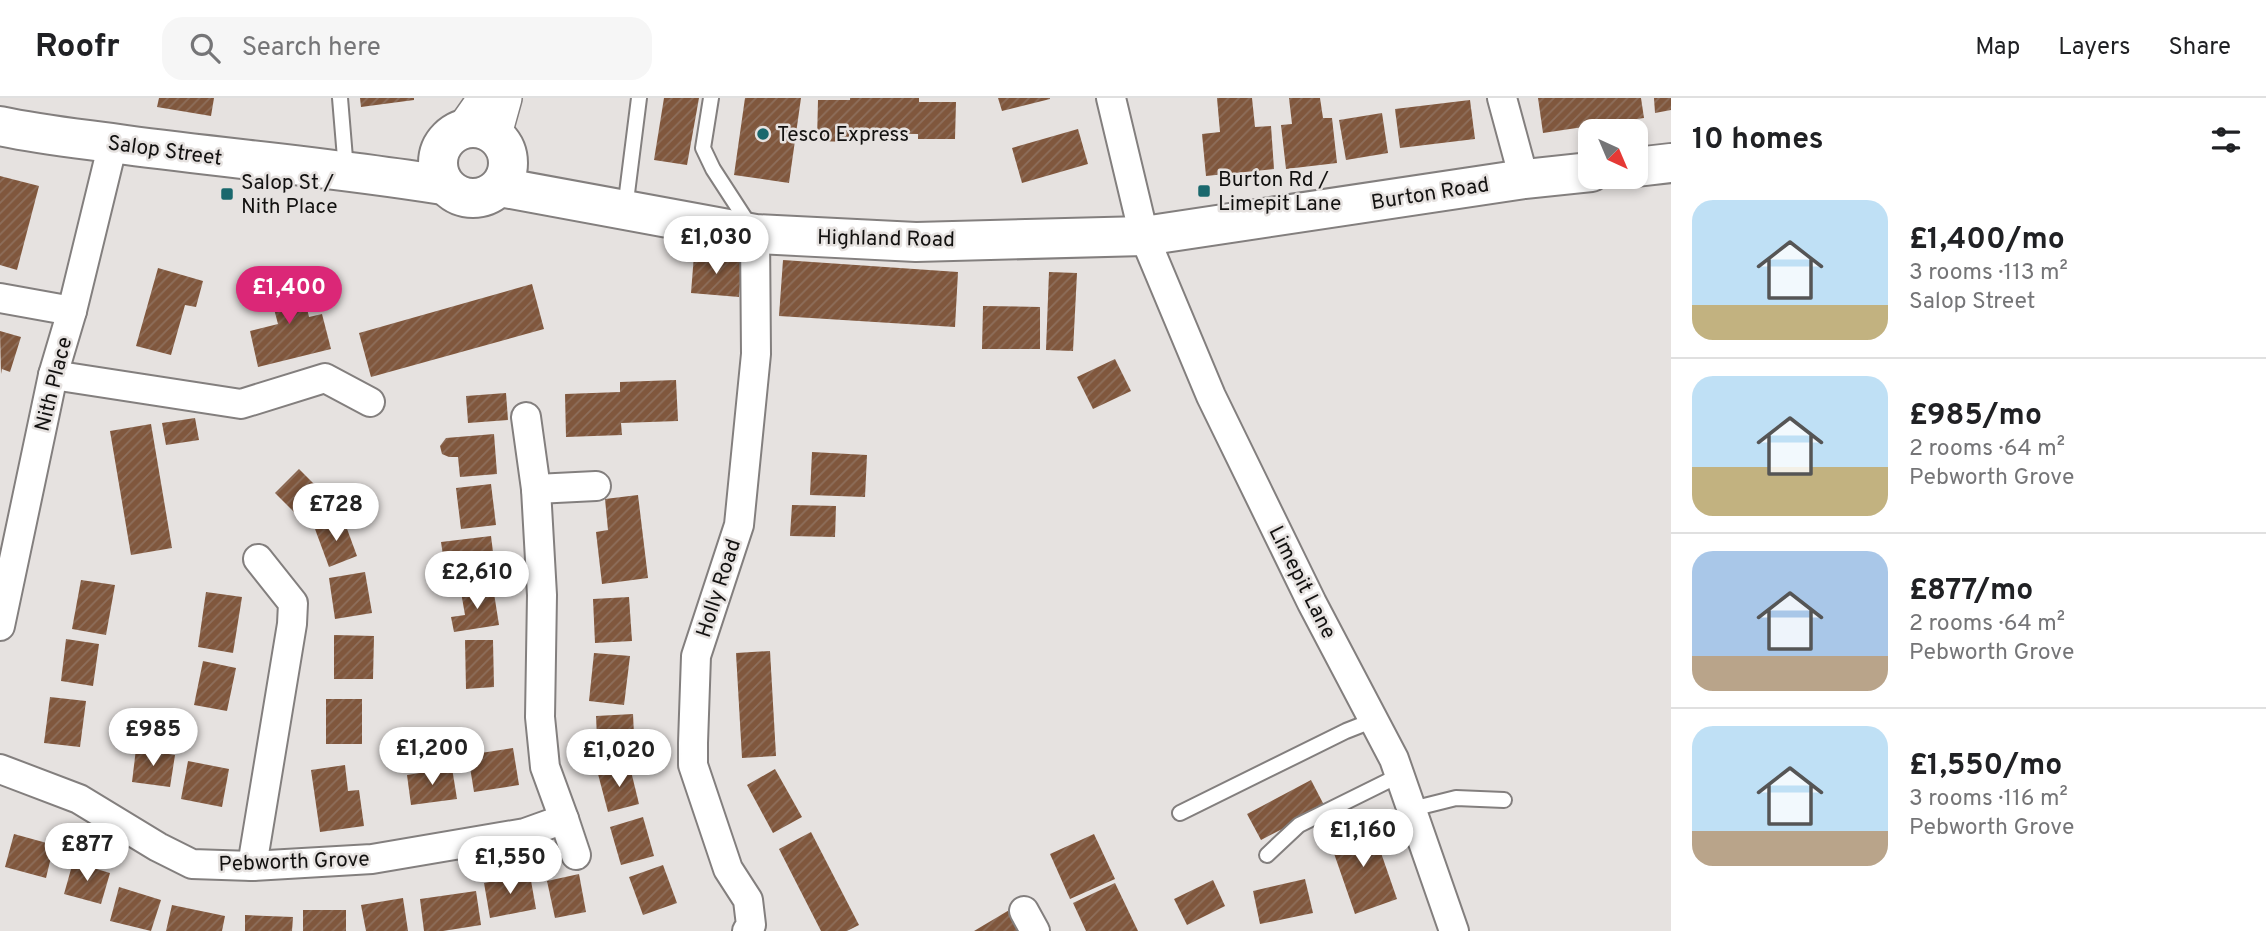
<!DOCTYPE html>
<meta charset="utf-8">
<style>
:root{--surface:#fff;--page:#f6f6f6;--text:#202124;--muted:#757577;--line:#e0e0e0;--accent:#db2777}
body{margin:0;font-family:Overpass,sans-serif;background:var(--page);color:var(--text);height:100vh;display:flex;flex-direction:column;font-size:26px;white-space:nowrap}
*{box-sizing:border-box;margin:0}
p{font-size:23px;color:var(--muted)}
.icon{flex:none;width:38px;height:38px;fill:none;stroke:currentColor;stroke-width:2;stroke-linecap:round;stroke-linejoin:round}
.map{position:relative;flex:1;overflow:hidden}
.details{display:flex;flex-direction:column;background:var(--surface);width:595px}
.details>*{flex:none}
.needle{width:46px;rotate:136deg}
.tools{position:absolute;left:1578px;top:21px;display:grid;gap:14px}
.tools a{display:grid;place-items:center;width:70px;height:70px;border-radius:14px;background:var(--surface);box-shadow:0 4px 10px #0003;font-size:35px}
.price{position:absolute;translate:-50% -60px;padding:0 16px;border-radius:24px;background:#fff;color:#222;font-size:23px;line-height:46px;filter:drop-shadow(0 2px 4px #0008)}
.price::after{content:'';position:absolute;left:50%;top:42px;width:21px;height:16px;margin-left:-10px;background:inherit;clip-path:polygon(0 0,100% 0,50% 100%)}
.price.on{background:var(--accent);color:#fff}
ul{padding:0;list-style:none}
li{display:flex;align-items:center;gap:21px;height:175px;padding:0 21px}
li+li{border-top:2px solid var(--line)}
li span{display:grid;place-items:center;flex:none;width:196px;height:140px;border-radius:21px;color:#555}
li>.icon{margin-inline-start:auto}
span .icon{width:84px;height:84px;fill:#fffc;stroke-width:1}
li b{font-size:30px}
h2{display:flex;justify-content:space-between;align-items:center;height:84px;padding:0 21px;font-size:30px}
header{display:flex;align-items:center;gap:42px;box-sizing:border-box;height:98px;padding:0 35px;background:var(--surface);border-bottom:2px solid var(--line)}
header strong{font-size:33px}
nav{display:flex;gap:38px;margin-inline-start:auto;font-size:24px}
.search{width:490px;height:63px;background:var(--page);display:flex;align-items:center;gap:18px;box-sizing:border-box;padding:0 24px;border-radius:21px;color:var(--muted);font-size:26px}
main{display:flex;flex:1;min-height:0}
.map>svg:first-child{display:block}
.building{fill:url(#building-hatch)}
.lines{fill:none;stroke-linecap:round;stroke-linejoin:round}
.service-casing{stroke:#837f7e;stroke-width:18}
.minor-casing{stroke:#837f7e;stroke-width:32}
.tertiary-casing{stroke:#837f7e;stroke-width:38}
.secondary-casing{stroke:#837f7e;stroke-width:42}
.service{stroke:#fff;stroke-width:14}
.minor{stroke:#fff;stroke-width:28}
.tertiary{stroke:#fff;stroke-width:35}
.secondary{stroke:#fff;stroke-width:38}
.poi-dot{fill:#1a686d;stroke:#e6e2e0;stroke-width:2.5}
.labels{text-anchor:middle;stroke-width:5;stroke-linejoin:round;paint-order:stroke}
.poi-label{font-size:21px;fill:#121110;stroke:#e6e2e0;text-anchor:start}
.street-label{font-size:21px;fill:#121110;stroke:#e6e2e0}
</style>
<header>
<strong>Roofr</strong>
<div class="search"><svg class="icon" aria-label="search" viewBox="0 0 24 24"><circle cx="10" cy="10" r="6"/><path d="M15 15l6 6"/></svg>Search here</div>
<nav><a>Map</a><a>Layers</a><a>Share</a></nav>
</header>
<main>
<div class="map">
<svg width="1671" height="833" viewBox="0 0 1671 833">
<defs>
<pattern id="building-hatch" width="6" height="6" patternUnits="userSpaceOnUse" patternTransform="scale(1.75)"><rect width="6" height="6" fill="#80573d"/><path d="M-1 1l2-2M0 6l6-6M5 7l2-2" fill="none" stroke="#8e6f5c"/></pattern>
</defs>
<rect width="100%" height="100%" fill="#e6e2e0"/>
<g class="building">
<polygon points="159,0 214,0 211,18 157,9"/>
<polygon points="360,0 414,0 414,2 361,9"/>
<polygon points="664,0 699,0 687,67 654,62"/>
<polygon points="745,0 801,0 789,85 734,77"/>
<polygon points="850,0 919,0 919,4 956,4 955,41 918,41 918,36 849,35 849,44 817,43 818,2 850,2"/>
<polygon points="998,0 1050,0 1050,1 1002,13"/>
<polygon points="1217,0 1252,0 1255,29 1271,28 1274,71 1206,78 1202,36 1220,34"/>
<polygon points="1289,0 1320,0 1323,20 1332,20 1337,65 1286,71 1281,27 1292,26"/>
<polygon points="1538,0 1641,0 1644,20 1543,35"/>
<polygon points="1654,0 1671,0 1671,12 1655,15"/>
<polygon points="1470,2 1475,41 1400,50 1395,11"/>
<polygon points="1382,15 1388,55 1346,62 1339,22"/>
<polygon points="1078,31 1088,66 1022,85 1012,50"/>
<polygon points="0,78 39,88 17,172 0,167"/>
<polygon points="694,157 742,161 739,199 691,195"/>
<polygon points="783,162 958,174 955,229 779,218"/>
<polygon points="158,170 203,183 196,209 185,207 171,257 136,248"/>
<polygon points="1049,174 1077,175 1073,253 1046,252"/>
<polygon points="299,176 309,219 322,216 331,251 258,269 250,233 278,226 267,184"/>
<polygon points="532,186 544,231 371,279 359,235"/>
<polygon points="983,208 1040,209 1040,251 982,251"/>
<polygon points="0,233 21,239 10,274 2,271 1,276"/>
<polygon points="1115,261 1131,293 1093,311 1077,279"/>
<polygon points="676,282 678,323 621,325 622,337 566,339 565,296 620,294 620,284"/>
<polygon points="506,295 508,322 468,325 466,298"/>
<polygon points="195,320 199,342 166,347 162,325"/>
<polygon points="151,326 172,450 131,457 110,333"/>
<polygon points="494,336 497,376 460,379 458,359 449,359 442,356 440,348 446,340"/>
<polygon points="812,354 867,357 865,399 810,397"/>
<polygon points="299,371 328,400 304,424 275,395"/>
<polygon points="491,386 496,427 461,431 456,390"/>
<polygon points="638,397 648,480 602,486 596,434 608,432 605,401"/>
<polygon points="792,407 836,408 835,439 790,438"/>
<polygon points="343,420 357,458 329,469 315,431"/>
<polygon points="491,438 496,478 459,482 457,463 444,464 441,444"/>
<polygon points="365,474 372,515 335,521 329,480"/>
<polygon points="81,482 115,487 106,537 72,531"/>
<polygon points="493,489 499,527 454,534 451,519 465,517 461,494"/>
<polygon points="206,494 242,499 233,555 198,549"/>
<polygon points="629,499 632,543 595,545 593,501"/>
<polygon points="334,537 374,538 373,581 334,581"/>
<polygon points="66,541 99,546 93,588 61,583"/>
<polygon points="465,542 493,542 494,589 466,591"/>
<polygon points="770,553 776,658 742,660 736,555"/>
<polygon points="594,555 630,558 624,607 589,603"/>
<polygon points="203,563 236,570 227,613 194,607"/>
<polygon points="50,599 86,603 80,649 44,645"/>
<rect x="326" y="601" width="36" height="45"/>
<polygon points="633,616 635,658 598,660 596,618"/>
<polygon points="513,650 519,687 474,694 468,657"/>
<polygon points="136,651 175,657 170,689 132,684"/>
<polygon points="188,663 229,671 222,709 181,701"/>
<polygon points="345,667 348,693 359,692 364,728 320,734 311,672"/>
<polygon points="630,669 639,706 608,714 598,676"/>
<polygon points="452,670 457,701 411,707 407,677"/>
<polygon points="775,671 802,719 773,735 747,687"/>
<polygon points="1311,682 1325,709 1261,742 1247,716"/>
<polygon points="643,719 654,758 621,767 610,729"/>
<polygon points="1371,726 1397,801 1355,816 1329,741"/>
<polygon points="811,734 859,827 847,833 821,833 779,751"/>
<polygon points="14,736 54,747 46,780 5,769"/>
<polygon points="1094,736 1115,781 1070,801 1050,756"/>
<polygon points="73,764 110,775 101,806 64,796"/>
<polygon points="663,767 677,805 643,817 629,779"/>
<polygon points="579,776 586,814 555,820 547,783"/>
<polygon points="530,777 536,811 490,820 484,785"/>
<polygon points="1305,781 1313,815 1260,826 1253,793"/>
<polygon points="1213,782 1225,808 1187,827 1174,801"/>
<polygon points="1115,785 1138,833 1086,833 1073,805"/>
<polygon points="119,789 161,802 151,833 110,823"/>
<polygon points="476,793 481,827 443,833 424,833 420,801"/>
<polygon points="403,800 408,833 366,833 361,807"/>
<polygon points="172,807 225,818 222,833 166,833"/>
<polygon points="1011,811 1024,833 974,833"/>
<rect x="303" y="812" width="43" height="21"/>
<polygon points="245,817 293,819 292,833 245,833"/>
</g>
<g class="lines">
<defs>
<g id="service">
<polyline points="340,0 346,72"/>
<polyline points="711,0 703,50 713,71 750,128"/>
<polyline points="625,111 639,0"/>
<polyline points="1412,711 1456,700 1504,702"/>
<polyline points="1180,715 1346,633 1374,622"/>
<polyline points="1267,757 1299,727 1400,677"/>
</g>
<g id="minor">
<polyline points="1111,0 1144,138 1211,298 1312,505 1394,661 1454,833"/>
<polyline points="1502,0 1524,81"/>
<polyline points="0,200 72,213"/>
<polyline points="53,277 241,306 325,280 370,304"/>
<polyline points="536,391 596,388"/>
<polyline points="0,528 53,277 72,213 113,45"/>
<polyline points="0,671 79,701 158,749 192,766 252,768 372,761 525,735 564,721 545,669 540,619 542,497 536,391 526,319"/>
<polyline points="564,721 576,757"/>
<polyline points="252,768 292,526 293,505 258,461"/>
<polyline points="1024,813 1035,833"/>
<polyline points="747,833 751,827 748,802 728,771 693,667 693,645 696,558 739,427 756,256 755,136"/>
</g>
<g id="tertiary">
<polyline points="465,30 486,0"/>
<polyline points="494,36 504,0"/>
</g>
<g id="secondary">
<path d="M0 28C41 37 84 41 126 47 232 61 338 70 443 87"/>
<circle cx="473" cy="65" r="35"/>
<polyline points="1636,69 1671,65"/>
<polyline points="500,89 755,136 916,144 1144,138 1524,81 1591,74"/>
</g>
</defs>
<use href="#service" class="service-casing"/>
<use href="#minor" class="minor-casing"/>
<use href="#tertiary" class="tertiary-casing"/>
<use href="#secondary" class="secondary-casing"/>
<use href="#service" class="service"/>
<use href="#minor" class="minor"/>
<use href="#tertiary" class="tertiary"/>
<use href="#secondary" class="secondary"/>
</g>
<g class="poi-dot">
<circle cx="763" cy="36" r="7"/>
<rect x="1197" y="86" width="14" height="14" rx="3.5"/>
<rect x="220" y="89" width="14" height="14" rx="3.5"/>
</g>
<g class="labels">
<g class="poi-label">
<text x="777" y="43">Tesco Express</text>
<text x="1218" y="88">Burton Rd /<tspan x="1218" dy="24">Limepit Lane</tspan></text>
<text x="241" y="91">Salop St /<tspan x="241" dy="24">Nith Place</tspan></text>
</g>
<g class="street-label">
<text transform="translate(165 52) rotate(8)" y="7">Salop Street</text>
<text transform="translate(1430 95) rotate(-9)" y="7">Burton Road</text>
<text transform="translate(886 140) rotate(1)" y="7">Highland Road</text>
<text transform="translate(53 286) rotate(-76)" y="7">Nith Place</text>
<text transform="translate(1303 484) rotate(63)" y="7">Limepit Lane</text>
<text transform="translate(718 490) rotate(-72)" y="7">Holly Road</text>
<text transform="translate(294 763) rotate(-2)" y="7">Pebworth Grove</text>
</g>
</g>
</svg>
<div class="tools">
<a><svg class="needle" viewBox="-14 -14 28 28"><path d="M0-13l5 13h-10z" fill="#e53935"/><path d="M0 13l5-13h-10z" fill="#757577"/></svg></a>
</div>
<b class="price" style="left:716px;top:178px">£1,030</b>
<b class="price on" style="left:289px;top:228px">£1,400</b>
<b class="price" style="left:336px;top:445px">£728</b>
<b class="price" style="left:477px;top:513px">£2,610</b>
<b class="price" style="left:153px;top:670px">£985</b>
<b class="price" style="left:432px;top:689px">£1,200</b>
<b class="price" style="left:619px;top:691px">£1,020</b>
<b class="price" style="left:1363px;top:771px">£1,160</b>
<b class="price" style="left:87px;top:785px">£877</b>
<b class="price" style="left:510px;top:798px">£1,550</b>
</div>
<section class="details">
<h2>10 homes<svg class="icon" aria-label="filters" viewBox="0 0 24 24"><path d="M4 7h16M4 17h16"/><circle cx="9" cy="7" r="2"/><circle cx="15" cy="17" r="2"/></svg></h2>
<ul>
<li><span style="background:linear-gradient(#bfe0f5 75%,#c2b280 0)"><svg class="icon" aria-label="home" viewBox="0 0 24 24"><path d="M3 11l9-7 9 7M6 9v11h12V9"/></svg></span><div><b>£1,400/mo</b><p>3 rooms · 113 m²</p><p>Salop Street</p></div></li>
<li><span style="background:linear-gradient(#bfe0f5 65%,#c2b280 0)"><svg class="icon" aria-label="home" viewBox="0 0 24 24"><path d="M3 11l9-7 9 7M6 9v11h12V9"/></svg></span><div><b>£985/mo</b><p>2 rooms · 64 m²</p><p>Pebworth Grove</p></div></li>
<li><span style="background:linear-gradient(#a9c7e8 75%,#b9a48a 0)"><svg class="icon" aria-label="home" viewBox="0 0 24 24"><path d="M3 11l9-7 9 7M6 9v11h12V9"/></svg></span><div><b>£877/mo</b><p>2 rooms · 64 m²</p><p>Pebworth Grove</p></div></li>
<li><span style="background:linear-gradient(#bfe0f5 75%,#b9a48a 0)"><svg class="icon" aria-label="home" viewBox="0 0 24 24"><path d="M3 11l9-7 9 7M6 9v11h12V9"/></svg></span><div><b>£1,550/mo</b><p>3 rooms · 116 m²</p><p>Pebworth Grove</p></div></li>
</ul>
</section>
</main>
